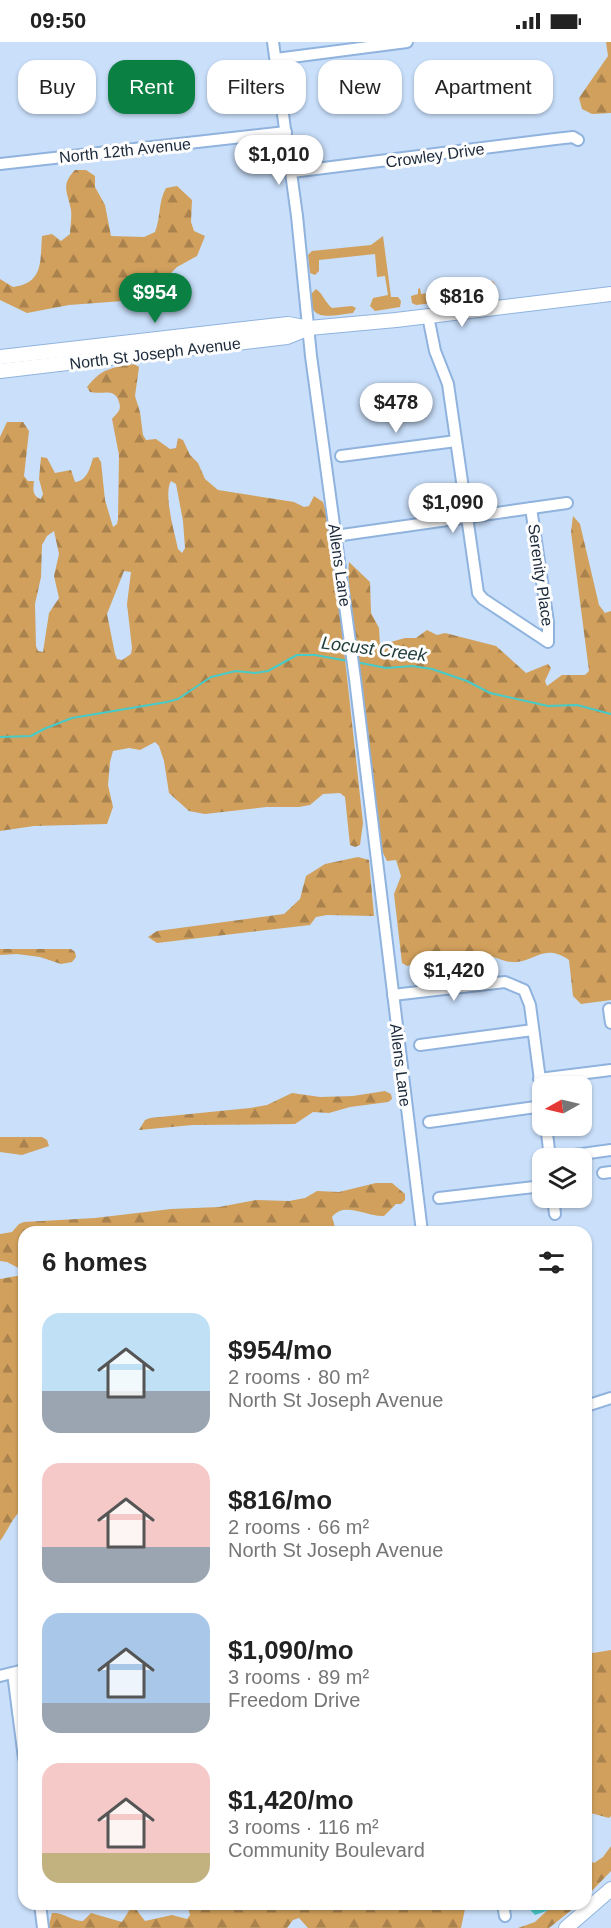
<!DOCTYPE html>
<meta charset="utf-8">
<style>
:root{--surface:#fff;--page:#f6f6f6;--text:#222;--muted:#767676;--accent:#0b8043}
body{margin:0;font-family:Helvetica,sans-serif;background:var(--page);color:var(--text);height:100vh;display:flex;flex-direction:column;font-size:22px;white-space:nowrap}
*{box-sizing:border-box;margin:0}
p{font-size:20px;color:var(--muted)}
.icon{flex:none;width:33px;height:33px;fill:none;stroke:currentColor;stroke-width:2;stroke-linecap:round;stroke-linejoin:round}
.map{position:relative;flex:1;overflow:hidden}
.panel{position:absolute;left:18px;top:1184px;width:574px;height:684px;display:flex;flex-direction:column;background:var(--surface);border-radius:18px;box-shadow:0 2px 4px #0004}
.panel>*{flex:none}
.top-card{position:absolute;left:18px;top:18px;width:576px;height:54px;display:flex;gap:12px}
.needle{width:39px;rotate:262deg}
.fabs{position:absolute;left:532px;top:1034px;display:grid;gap:12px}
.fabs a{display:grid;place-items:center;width:60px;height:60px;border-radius:12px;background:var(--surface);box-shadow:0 2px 4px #0004;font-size:30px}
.price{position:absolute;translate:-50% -51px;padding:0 14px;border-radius:21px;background:#fff;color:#222;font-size:20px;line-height:39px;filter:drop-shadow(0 2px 3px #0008)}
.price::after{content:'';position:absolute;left:50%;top:36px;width:18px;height:14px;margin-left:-9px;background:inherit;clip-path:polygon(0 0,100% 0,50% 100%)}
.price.current{background:var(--accent);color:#fff}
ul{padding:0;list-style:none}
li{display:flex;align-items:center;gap:18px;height:150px;padding:0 24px}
li span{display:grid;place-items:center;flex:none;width:168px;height:120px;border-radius:18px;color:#555}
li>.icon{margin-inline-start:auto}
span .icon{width:72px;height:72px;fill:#fffc;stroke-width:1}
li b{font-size:26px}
h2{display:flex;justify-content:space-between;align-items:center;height:72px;padding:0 24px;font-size:26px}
.tag{padding:0 21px;border-radius:18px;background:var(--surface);box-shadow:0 2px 4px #0004;font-size:21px;line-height:54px}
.tag.current{background:var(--accent);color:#fff}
.status{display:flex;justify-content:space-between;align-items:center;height:42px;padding:0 30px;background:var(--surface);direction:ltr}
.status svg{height:16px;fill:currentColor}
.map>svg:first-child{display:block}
.grass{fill:#d1a05c}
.forest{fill:url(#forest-firs);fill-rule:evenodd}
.water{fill:#47cbc9}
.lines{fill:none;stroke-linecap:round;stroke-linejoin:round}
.stream{stroke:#47cbc9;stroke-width:2}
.minor-casing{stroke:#90b3de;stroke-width:14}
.major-casing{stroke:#90b3de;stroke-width:16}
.minor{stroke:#fff;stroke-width:10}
.major{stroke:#fff;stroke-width:14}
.labels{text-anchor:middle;stroke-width:6;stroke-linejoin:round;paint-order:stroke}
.street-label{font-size:16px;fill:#1a2839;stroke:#fdfdfd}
.water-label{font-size:18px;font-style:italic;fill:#1f3b3a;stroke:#fdfdfd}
</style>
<div class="status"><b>09:50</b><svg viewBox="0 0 49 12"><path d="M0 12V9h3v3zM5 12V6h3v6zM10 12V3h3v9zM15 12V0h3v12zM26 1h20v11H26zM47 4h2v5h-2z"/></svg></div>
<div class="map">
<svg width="611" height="1886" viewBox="0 0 611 1886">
<defs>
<pattern id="forest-firs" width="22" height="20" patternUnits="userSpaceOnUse" patternTransform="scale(1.5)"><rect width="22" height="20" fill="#d1a05c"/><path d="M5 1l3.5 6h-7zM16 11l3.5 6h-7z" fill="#a9824d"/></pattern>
</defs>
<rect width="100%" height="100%" fill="#c9dffa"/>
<g class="grass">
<polygon points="383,194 391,255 398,255 401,259 400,265 375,269 370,264 373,256 388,253 385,234 377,235 375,212 319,218 319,229 315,233 310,231 308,213 312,209 371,203"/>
<polygon points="488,238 494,240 496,248 492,254 416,263 412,261 411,254 418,252 418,247 420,246 421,252 471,245 471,240"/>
<path d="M316 247C323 252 324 259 332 266L352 264 356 266 353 271C333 273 308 282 311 252Z"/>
</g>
<g class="forest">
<polygon points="606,0 611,0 611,71 592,72 582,67 579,56 608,14"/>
<path d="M75 128H86L95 134V145L105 163 111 194 144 195 155 190C161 175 158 160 166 146L177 144 192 158 191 180 194 189 205 194 197 214 177 225 155 247 136 258 69 263 27 271 0 258V237L13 245C44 241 40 219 42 194L52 192 61 199 70 192C70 185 72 176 71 168 68 150 60 144 75 128Z"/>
<path d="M134 322 139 325 135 354 140 370 143 393 146 398 156 397 170 407 176 406 178 396 183 398 190 413 198 421 205 437 218 448 294 460 304 465 309 464 314 454 323 460 328 476 335 526 363 781 360 803 355 805 350 803 345 755 340 751 323 752 310 763 299 765H266L205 772 189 769 169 751 164 719 159 704 155 700 140 708 129 706 113 709 110 720 108 743 113 765 107 782 34 784 0 789V395L7 380H23L29 389 24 434 28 439H34C33 447 32 454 41 457L43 452 39 437 41 415 47 416 55 431 71 428 75 440C87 439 90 426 93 416L98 415 101 420 105 458 113 485 117 482 118 477 119 413 112 377C117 371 122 368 119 360 115 345 102 353 90 350L87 345C102 326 111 326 134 322ZM171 439 176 442 183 479 185 506 182 511 178 507C175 492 163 452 171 439ZM54 489 59 512 54 534 59 556 49 571 43 610 38 609 36 604 35 562 41 535 42 503 47 494ZM124 529 131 530 127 562 132 606 131 612 122 618 117 617 115 612 107 572Z"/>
<path d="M573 474 580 482 599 563 605 571 611 569V958L581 962 573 954 569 918C542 900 534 922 512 920 504 920 497 915 489 914 463 910 432 916 407 924L402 921 394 852 401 834 396 818 387 819 382 809 368 736 348 532 349 520 370 540 371 571 379 586 380 603 405 596H416L427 588 437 593 445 591 496 604 526 631 548 622 551 626 545 639 547 644 562 633H585L589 629 571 490Z"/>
<polygon points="358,815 369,818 374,874 327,873 316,875 310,883 157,901 148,895 157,889 284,872 300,857 306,834 325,822"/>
<polygon points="0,907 71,907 75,910 76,915 72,920 61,922 40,915 17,912 0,913"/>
<polygon points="385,1049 391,1052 392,1057 388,1060 350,1065 329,1071 313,1070 295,1082 193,1083 139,1088 145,1078 150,1076 250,1066 267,1063 292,1051 320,1055 353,1054"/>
<polygon points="0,1095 42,1095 47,1098 49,1104 22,1113 0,1110"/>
<path d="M376 1141H392L405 1152V1158L401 1162H396L384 1174C366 1175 345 1159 332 1175L336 1189 24 1190V1466C12 1475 9 1487 0 1499V1237L22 1233V1228L7 1220 0 1219V1192L12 1190 19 1182 24 1180 95 1176 171 1167 219 1165 256 1158 289 1159 305 1156 317 1149 339 1150Z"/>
<polygon points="586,1606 593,1611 611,1608 611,1774 609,1776 587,1770"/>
<polygon points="611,1804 611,1829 587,1854 587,1817 594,1821 603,1815"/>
<path d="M187 1862H466L461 1886H308L299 1876 293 1878 287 1886H48L52 1871C63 1870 72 1879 83 1879L91 1871 122 1880 130 1867 135 1866 145 1879 172 1873 187 1877 190 1873Z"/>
<polygon points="554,1862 579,1862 549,1886 518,1886 535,1880"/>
</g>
<polygon class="water" points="525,1862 524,1862 554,1862 549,1868 535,1873"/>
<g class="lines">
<g class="stream">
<polyline points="356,620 386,626 412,624 432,627 467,639 490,651 548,664 577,663 611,672"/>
<polyline points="0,695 31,694 44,687 72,676 167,660 178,657 211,635 236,629 255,631 268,629 297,613 315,613 348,619"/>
</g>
<defs>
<g id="minor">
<polyline points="273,0 297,174 311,314 355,637 422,1190"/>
<polyline points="276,17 407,0"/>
<polyline points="0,122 286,90"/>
<polyline points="292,130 555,97 573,95 578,98"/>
<polyline points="428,274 435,309 448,342 478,551 483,557 548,600 548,580 531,466"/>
<polyline points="341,414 456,399"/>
<polyline points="335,494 567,461"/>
<polyline points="393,953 505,940 524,948 530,963 543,1060"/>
<polyline points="609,967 611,981"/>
<polyline points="420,1003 533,988"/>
<polyline points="539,1037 611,1028"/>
<polyline points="429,1080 543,1064"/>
<polyline points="546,1083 550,1116"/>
<polyline points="553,1116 611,1108"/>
<polyline points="603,1131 611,1130"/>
<polyline points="553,1155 555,1172"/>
<polyline points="439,1156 543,1144"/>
<polyline points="586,1364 611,1356"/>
<polyline points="13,1631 24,1716"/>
<polyline points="0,1634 24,1628"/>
<polyline points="40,1862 43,1886"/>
<polyline points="503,1862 505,1874"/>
</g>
<g id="major">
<polyline points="0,315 288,282 309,286 396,278 611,252"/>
<polyline points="0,329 287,295 309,286"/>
<polyline points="566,1886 611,1847"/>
</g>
</defs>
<use href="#minor" class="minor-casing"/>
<use href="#major" class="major-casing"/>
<use href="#minor" class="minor"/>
<use href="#major" class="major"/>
</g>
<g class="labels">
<g class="street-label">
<text transform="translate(125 108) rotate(-6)" y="6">North 12th Avenue</text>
<text transform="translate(435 113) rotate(-8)" y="6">Crowley Drive</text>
<text transform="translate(155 311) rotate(-7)" y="6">North St Joseph Avenue</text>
<text transform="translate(340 523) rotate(82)" y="6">Allens Lane</text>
<text transform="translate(541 533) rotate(82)" y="6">Serenity Place</text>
<text transform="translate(401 1023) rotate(83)" y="6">Allens Lane</text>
</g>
<g class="water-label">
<text transform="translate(374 607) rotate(7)" y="6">Locust Creek</text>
</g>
</g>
</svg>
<div class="fabs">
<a><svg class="needle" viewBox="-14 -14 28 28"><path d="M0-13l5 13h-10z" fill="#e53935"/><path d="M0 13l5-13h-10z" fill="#767676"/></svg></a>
<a><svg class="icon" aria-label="layers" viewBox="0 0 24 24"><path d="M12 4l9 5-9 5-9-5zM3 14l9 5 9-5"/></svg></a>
</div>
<b class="price" style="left:279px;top:144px">$1,010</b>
<b class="price current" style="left:155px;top:282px">$954</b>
<b class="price" style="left:462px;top:286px">$816</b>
<b class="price" style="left:396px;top:392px">$478</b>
<b class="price" style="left:453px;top:492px">$1,090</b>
<b class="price" style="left:454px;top:960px">$1,420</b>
<div class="top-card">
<a class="tag">Buy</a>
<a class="tag current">Rent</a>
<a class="tag">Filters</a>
<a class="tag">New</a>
<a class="tag">Apartment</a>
</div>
<section class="panel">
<h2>6 homes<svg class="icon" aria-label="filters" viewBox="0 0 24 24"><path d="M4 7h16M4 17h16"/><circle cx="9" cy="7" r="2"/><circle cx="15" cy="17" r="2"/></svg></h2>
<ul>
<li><span style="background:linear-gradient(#bfe0f5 65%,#9aa5b1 0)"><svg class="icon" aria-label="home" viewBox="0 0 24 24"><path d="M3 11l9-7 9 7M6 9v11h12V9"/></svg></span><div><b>$954/mo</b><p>2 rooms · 80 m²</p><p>North St Joseph Avenue</p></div></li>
<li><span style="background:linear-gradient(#f6c9c9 70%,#9aa5b1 0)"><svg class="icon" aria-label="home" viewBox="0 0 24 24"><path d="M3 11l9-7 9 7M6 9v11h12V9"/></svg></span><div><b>$816/mo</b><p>2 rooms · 66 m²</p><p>North St Joseph Avenue</p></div></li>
<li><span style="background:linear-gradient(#a9c7e8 75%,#9aa5b1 0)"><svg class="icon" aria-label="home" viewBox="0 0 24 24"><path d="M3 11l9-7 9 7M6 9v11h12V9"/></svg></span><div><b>$1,090/mo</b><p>3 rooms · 89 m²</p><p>Freedom Drive</p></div></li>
<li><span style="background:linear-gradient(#f6c9c9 75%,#c2b280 0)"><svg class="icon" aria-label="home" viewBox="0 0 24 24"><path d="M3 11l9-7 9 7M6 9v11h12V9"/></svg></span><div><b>$1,420/mo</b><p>3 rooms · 116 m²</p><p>Community Boulevard</p></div></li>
</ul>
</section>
</div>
